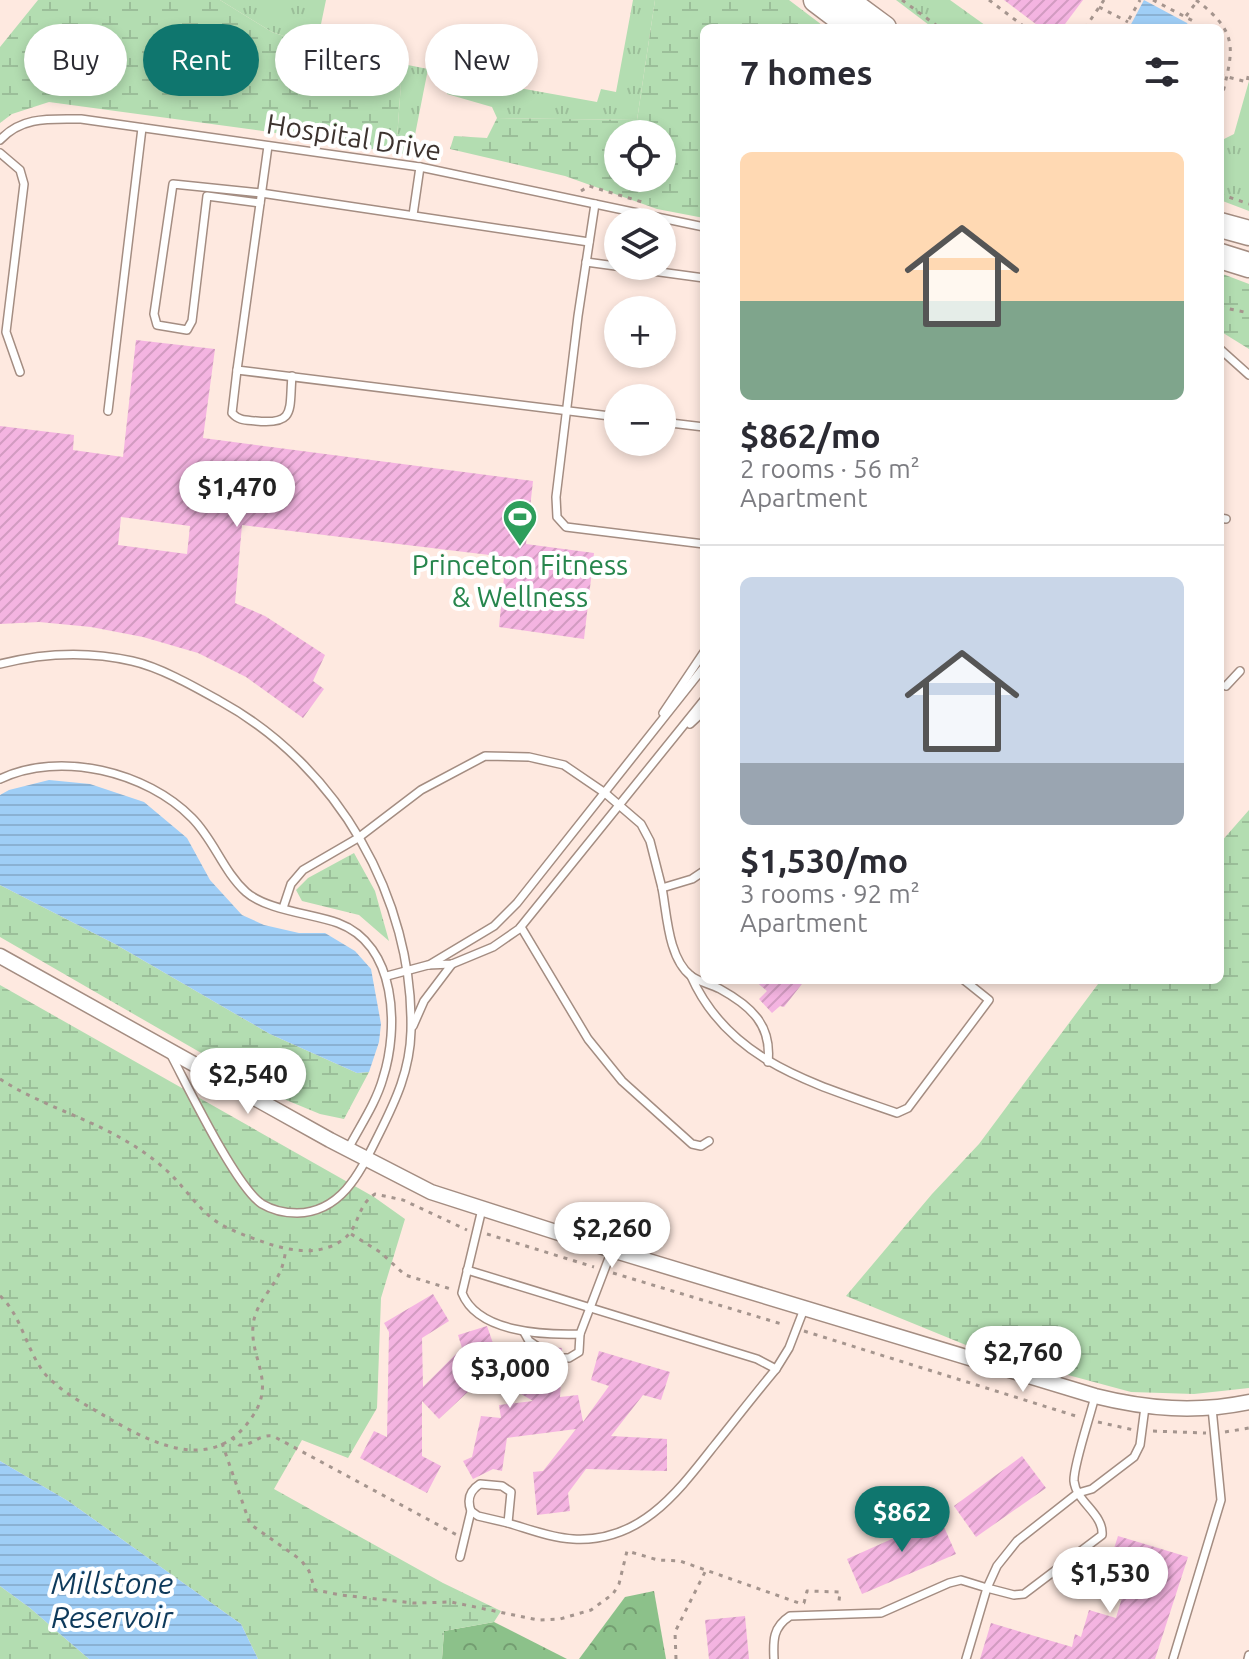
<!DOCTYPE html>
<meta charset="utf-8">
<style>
:root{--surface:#fff;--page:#f7f7f7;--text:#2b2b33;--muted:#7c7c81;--line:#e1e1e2;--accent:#0f766e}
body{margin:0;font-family:Ubuntu,sans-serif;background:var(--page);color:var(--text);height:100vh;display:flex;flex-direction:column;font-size:30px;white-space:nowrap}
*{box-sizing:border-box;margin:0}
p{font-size:26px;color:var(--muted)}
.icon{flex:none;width:44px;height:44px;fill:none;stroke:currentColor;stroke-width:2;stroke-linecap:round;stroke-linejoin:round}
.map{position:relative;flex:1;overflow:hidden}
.drawer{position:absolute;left:700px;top:24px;width:524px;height:960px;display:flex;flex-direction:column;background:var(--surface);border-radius:12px;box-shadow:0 4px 12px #0003}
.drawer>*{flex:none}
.hud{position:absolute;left:24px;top:24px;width:556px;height:72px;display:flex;gap:16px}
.buttons{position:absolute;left:604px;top:120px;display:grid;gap:16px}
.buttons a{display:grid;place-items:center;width:72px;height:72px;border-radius:50%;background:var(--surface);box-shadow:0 4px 12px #0003;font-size:40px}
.price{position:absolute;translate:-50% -68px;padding:0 18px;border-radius:28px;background:#fff;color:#222;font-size:26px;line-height:52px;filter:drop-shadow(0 2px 4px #0008)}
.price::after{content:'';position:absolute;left:50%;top:48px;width:24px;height:18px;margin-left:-12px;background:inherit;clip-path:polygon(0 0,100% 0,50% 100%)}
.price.current{background:var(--accent);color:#fff}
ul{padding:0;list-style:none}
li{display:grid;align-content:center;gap:16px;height:424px;padding:0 40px}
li+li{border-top:2px solid var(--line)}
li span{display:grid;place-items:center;height:248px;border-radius:12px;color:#555}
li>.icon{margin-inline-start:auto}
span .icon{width:144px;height:144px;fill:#fffc;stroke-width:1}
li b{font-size:34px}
h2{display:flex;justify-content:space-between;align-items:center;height:96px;padding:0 40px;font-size:34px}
.chip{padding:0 28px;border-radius:36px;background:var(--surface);box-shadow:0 4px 12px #0003;font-size:28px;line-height:72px}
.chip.current{background:var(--accent);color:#fff}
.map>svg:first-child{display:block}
.grass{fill:url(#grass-tufts)}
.forest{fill:url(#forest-crowns)}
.wetland{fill:url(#wetland-marsh);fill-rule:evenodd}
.water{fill:url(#water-rules)}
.building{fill:url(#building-hatch);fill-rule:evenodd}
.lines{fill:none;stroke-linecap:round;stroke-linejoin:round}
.service-casing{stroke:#a48d82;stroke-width:10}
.minor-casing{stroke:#a48d82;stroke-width:17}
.trunk-casing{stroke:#a48d82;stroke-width:27}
.path{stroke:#a5958e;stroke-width:3;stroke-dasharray:4 6;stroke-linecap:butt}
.service{stroke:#fff;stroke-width:7}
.minor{stroke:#fff;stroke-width:14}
.trunk{stroke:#fff;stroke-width:24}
.labels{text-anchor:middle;stroke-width:8;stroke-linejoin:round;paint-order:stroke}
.street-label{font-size:28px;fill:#3d332f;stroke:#fff}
.leisure-label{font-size:28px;fill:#27864d;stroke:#fff}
.water-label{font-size:30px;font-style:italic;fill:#0e3a5b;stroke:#fff}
</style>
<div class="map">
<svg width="1249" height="1659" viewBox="0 0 1249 1659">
<defs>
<pattern id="grass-tufts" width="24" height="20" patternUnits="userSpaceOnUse" patternTransform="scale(2)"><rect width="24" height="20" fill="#b3ddb1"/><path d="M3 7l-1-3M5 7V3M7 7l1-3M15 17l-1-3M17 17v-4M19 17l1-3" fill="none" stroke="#9bbe99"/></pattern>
<pattern id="forest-crowns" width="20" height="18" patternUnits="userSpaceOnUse" patternTransform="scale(2)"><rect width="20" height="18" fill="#8cc18a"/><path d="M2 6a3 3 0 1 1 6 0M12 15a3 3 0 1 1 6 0" fill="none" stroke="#749d71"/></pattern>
<pattern id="wetland-marsh" width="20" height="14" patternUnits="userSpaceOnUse" patternTransform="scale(2)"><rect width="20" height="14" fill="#b3ddb1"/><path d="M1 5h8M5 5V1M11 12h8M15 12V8" fill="none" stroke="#9bbe99"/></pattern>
<pattern id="water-rules" width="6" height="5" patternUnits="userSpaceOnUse" patternTransform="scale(2)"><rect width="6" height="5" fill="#9fcef6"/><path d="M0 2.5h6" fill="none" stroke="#8ab1d3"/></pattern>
<pattern id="building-hatch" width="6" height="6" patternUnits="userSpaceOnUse" patternTransform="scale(2)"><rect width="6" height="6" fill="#f4b4e1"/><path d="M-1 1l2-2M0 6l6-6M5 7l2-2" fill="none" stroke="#d29bc1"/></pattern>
</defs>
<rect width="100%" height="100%" fill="#fee9e0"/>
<g class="grass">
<polygon points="220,0 326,0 321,24 335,29 344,39 363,45 362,56 428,69 413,145 404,154 396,153 401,83 362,73 340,55 272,32"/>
<polygon points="633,0 655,0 637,120 497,118 492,107 447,94 452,72 458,77 597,102 601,89 616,92"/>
<polygon points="896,0 950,0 989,28 933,28"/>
<polygon points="1249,81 1249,211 1220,200 1220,141 1234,134"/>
</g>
<g class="forest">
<polygon points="654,1591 666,1659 579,1659 625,1597"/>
<polygon points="494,1622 567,1659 442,1659 444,1631"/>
</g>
<g class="wetland">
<polygon points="38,0 220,0 272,32 340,55 362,73 401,83 396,153 270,132 49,102 12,114 0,123 0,47"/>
<path d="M655 0H789L826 28H704V218L657 209 565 176 450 149 454 136 487 138 497 118 637 120ZM662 134V178H618V134Z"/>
<polygon points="1220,273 1249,284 1249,349 1220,331"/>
<polygon points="1249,810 1249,1388 1194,1394 1131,1392 983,1352 846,1296 932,1194 979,1144 1101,980 1220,980 1220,843"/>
<polygon points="354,853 375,891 389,941 359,915 302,901 296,890 308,878"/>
<polygon points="0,885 115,944 270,1034 357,1073 369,1072 344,1119 320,1114 274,1095 0,937"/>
<polygon points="0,985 374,1197 405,1219 381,1298 377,1408 348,1458 302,1440 274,1489 443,1583 501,1611 494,1622 444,1631 442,1659 258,1659 241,1624 68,1501 0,1461"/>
<polygon points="0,1586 30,1608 89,1659 0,1659"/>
</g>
<g class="water">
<polygon points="1144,0 1187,23 1190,28 1129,28"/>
<polygon points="49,780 90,784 144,802 187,838 210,880 242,915 264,925 299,933 325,933 355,951 371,969 381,1024 379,1042 369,1072 357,1073 270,1034 115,944 0,885 0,795 9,790"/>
<polygon points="0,1461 68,1501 241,1624 258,1659 89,1659 30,1608 0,1586"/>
</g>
<g class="building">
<polygon points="1004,0 1083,0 1062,28 1041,28"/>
<path d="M136 340 215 349 203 438 533 481 526 544 594 553 584 639 499 627 506 557 242 525 235 603 265 616 325 655 313 681 324 689 303 718 246 677 198 653 143 637 91 627 39 622 0 624V426L74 435 73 450 123 457ZM121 517 190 526 187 554 118 545Z"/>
<polygon points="754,980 805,980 784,1007 780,1006 772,1013 759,999 767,991"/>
<polygon points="433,1294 449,1321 422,1338 423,1387 462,1348 458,1335 487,1326 495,1349 547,1379 547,1360 554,1355 550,1347 562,1348 562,1352 556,1357 557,1362 562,1364 560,1397 578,1395 583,1422 609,1386 591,1380 599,1351 670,1372 661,1400 643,1395 611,1436 667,1439 667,1471 586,1469 568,1493 570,1511 537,1515 533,1472 543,1471 576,1429 507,1438 502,1471 493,1469 473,1479 463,1461 472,1457 481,1416 501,1418 499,1405 533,1401 487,1374 439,1419 422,1401 422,1456 441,1466 427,1493 360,1458 374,1431 387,1437 389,1332 384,1323"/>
<polygon points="1022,1456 1046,1488 976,1537 954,1506"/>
<polygon points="932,1514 935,1521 940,1518 956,1554 862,1594 847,1559 903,1534 900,1528"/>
<polygon points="1118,1536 1188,1557 1155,1659 980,1659 991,1623 1072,1647 1075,1634 1081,1637 1089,1610 1116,1618 1131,1567 1110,1561"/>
<polygon points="745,1616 749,1659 709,1659 705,1620"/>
</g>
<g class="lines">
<defs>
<g id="service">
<path d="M0 140C22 116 50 119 81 119L420 167 704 227"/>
<polyline points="268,146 237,370 618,417"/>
<polyline points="0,153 20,170 24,184 6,332 20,372"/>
<polyline points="260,203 207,196 192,321 187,330 157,325 154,314 173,184 261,193 589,242"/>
<polyline points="595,204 578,316 556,497 557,517 566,527 704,544"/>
<polyline points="413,215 420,167"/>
<polyline points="586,262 704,278"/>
<polyline points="1220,349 1249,375"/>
<path d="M237 370 232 413C239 421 246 420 256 421 296 425 289 410 292 376"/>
<polyline points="108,411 142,128"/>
<polyline points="662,422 704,427"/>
<polyline points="1220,518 1226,519"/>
<path d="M0 664C43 653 88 651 132 661 160 667 195 687 220 701 337 765 414 898 411 1031 410 1070 396 1100 379 1134 361 1170 343 1212 297 1213 285 1213 272 1210 262 1204 236 1187 188 1087 171 1055"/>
<polyline points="1226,686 1240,671"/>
<polyline points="663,713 704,652"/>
<polyline points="690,724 704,711"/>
<path d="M0 779C60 750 147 772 192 818 214 840 223 871 246 892 266 910 313 914 338 923 397 945 399 1028 383 1078 376 1103 360 1126 348 1149"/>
<path d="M662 888C667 914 668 958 691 976 699 982 711 984 720 989 751 1006 772 1025 768 1062"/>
<polyline points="283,908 291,884 303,870 358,838 421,790 485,756 529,757 564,765 605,793 641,824 650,841 662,888 692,879 704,871"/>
<polyline points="521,927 588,1039 622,1081 692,1144 701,1146 709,1141"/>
<polyline points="429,965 494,926 517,903 704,667"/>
<polyline points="387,976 428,965 452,964 493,947 519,929 704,700"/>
<path d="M691 976C729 1062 815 1084 897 1113L908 1108 989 1000 964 980"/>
<polyline points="413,1026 424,1001 452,964"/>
<path d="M482 1209 462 1293C478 1333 545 1335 580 1334L612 1250"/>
<polyline points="467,1270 757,1359 776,1369"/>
<polyline points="524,1332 529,1341 548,1354"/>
<polyline points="562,1358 569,1358 579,1352 580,1334"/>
<path d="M1095 1396C1091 1414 1073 1466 1074 1481 1076 1502 1104 1514 1102 1535L1024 1594 1014 1595 987 1588 997 1566 1017 1541 1078 1493 1092 1489 1134 1457 1140 1445 1145 1407"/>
<path d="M480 1484 502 1486 511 1492 508 1523 478 1516 471 1511C467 1500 469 1491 480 1484Z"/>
<path d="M508 1523C529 1529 551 1538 573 1539 640 1543 677 1493 714 1446 735 1420 755 1394 776 1369L789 1348 804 1309"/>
<polyline points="460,1557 471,1511"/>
<path d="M774 1659C773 1640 773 1627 790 1616L881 1613 949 1583 961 1580 987 1588 966 1659"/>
<polyline points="1173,1659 1221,1500 1212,1408"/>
<polyline points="1248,1659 1249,1655"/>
</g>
<path id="minor" d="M0 956 330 1140 431 1192 612 1250 1095 1396C1147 1409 1196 1413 1249 1402"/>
<g id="trunk">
<polyline points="816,0 853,28"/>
<polyline points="846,0 884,28"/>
<polyline points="1220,225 1249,233"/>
<polyline points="1220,256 1249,265"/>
</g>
</defs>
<use href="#service" class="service-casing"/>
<use href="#minor" class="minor-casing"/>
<use href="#trunk" class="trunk-casing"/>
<g class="path">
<polyline points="902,0 940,28"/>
<polyline points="989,0 1026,28"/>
<polyline points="1153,0 1195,22 1196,28"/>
<path d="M1196 0C1244 36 1231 53 1220 106"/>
<polyline points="1099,7 1128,22"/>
<polyline points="1186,16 1198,0"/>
<polyline points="1085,28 1104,0"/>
<polyline points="1124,28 1140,0"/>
<polyline points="1220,75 1247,82 1249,72"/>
<polyline points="581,191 589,186 642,202"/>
<polyline points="1220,194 1249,204"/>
<polyline points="1220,307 1249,313"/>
<path d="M0 1079C40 1105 86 1117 126 1141 140 1149 154 1159 166 1170 183 1185 195 1205 213 1219 229 1231 250 1237 269 1244 289 1250 309 1254 329 1247 363 1235 352 1209 375 1194L403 1200 467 1230"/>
<polyline points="351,1234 380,1252 405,1275 454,1290"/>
<polyline points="487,1234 594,1267"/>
<polyline points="613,1273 785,1325"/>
<path d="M0 1296C21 1314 26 1350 45 1374 62 1393 88 1406 110 1419 157 1446 216 1475 254 1414 275 1381 250 1358 253 1326 255 1302 275 1288 282 1267 284 1261 285 1255 286 1249"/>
<polyline points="804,1331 1079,1417"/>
<polyline points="1098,1422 1134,1430"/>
<polyline points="1153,1431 1206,1433"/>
<polyline points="1225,1432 1249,1428"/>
<path d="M232 1437 239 1445C253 1446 258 1434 273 1436L457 1535"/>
<polyline points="222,1443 250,1524 301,1560 309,1571 315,1590 341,1595 413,1603 451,1602 538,1620 560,1619 591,1610 613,1594 619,1584 627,1551 658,1560 680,1561 799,1603 804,1603 807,1591 840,1592 839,1601 844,1603"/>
<polyline points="676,1659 675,1632 706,1570"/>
</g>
<use href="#service" class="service"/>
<use href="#minor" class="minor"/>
<use href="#trunk" class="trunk"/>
</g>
<defs>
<symbol id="stadium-pin" viewBox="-11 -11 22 30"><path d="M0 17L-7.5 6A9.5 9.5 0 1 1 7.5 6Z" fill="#2e9e5b" stroke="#fff"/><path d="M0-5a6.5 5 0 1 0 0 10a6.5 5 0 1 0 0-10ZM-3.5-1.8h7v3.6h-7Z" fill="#fff"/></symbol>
</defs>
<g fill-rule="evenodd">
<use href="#stadium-pin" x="500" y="497" width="40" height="54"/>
</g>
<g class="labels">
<g class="street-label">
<text transform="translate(354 137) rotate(9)" y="10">Hospital Drive</text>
</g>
<g class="leisure-label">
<text x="520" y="575">Princeton Fitness<tspan x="520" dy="32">&amp; Wellness</tspan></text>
</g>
<g class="water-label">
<text x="112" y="1594">Millstone<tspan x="112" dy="34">Reservoir</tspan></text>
</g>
</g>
</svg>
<div class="buttons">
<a><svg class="icon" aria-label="locate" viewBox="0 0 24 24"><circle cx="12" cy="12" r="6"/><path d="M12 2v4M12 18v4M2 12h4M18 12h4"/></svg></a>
<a><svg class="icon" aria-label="layers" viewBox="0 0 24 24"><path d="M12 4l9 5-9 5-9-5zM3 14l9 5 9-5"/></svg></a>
<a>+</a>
<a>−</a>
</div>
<b class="price" style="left:237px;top:529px">$1,470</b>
<b class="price" style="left:248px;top:1116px">$2,540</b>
<b class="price" style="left:612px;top:1270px">$2,260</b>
<b class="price" style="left:1023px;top:1394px">$2,760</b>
<b class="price" style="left:510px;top:1410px">$3,000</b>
<b class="price current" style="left:902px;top:1554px">$862</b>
<b class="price" style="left:1110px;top:1615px">$1,530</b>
<div class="hud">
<a class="chip">Buy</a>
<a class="chip current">Rent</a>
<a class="chip">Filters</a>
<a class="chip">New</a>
</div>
<section class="drawer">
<h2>7 homes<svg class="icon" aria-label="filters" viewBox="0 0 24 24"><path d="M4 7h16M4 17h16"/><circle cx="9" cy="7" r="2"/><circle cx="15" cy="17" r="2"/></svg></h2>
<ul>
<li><span style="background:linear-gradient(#ffd9b3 60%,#7fa58c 0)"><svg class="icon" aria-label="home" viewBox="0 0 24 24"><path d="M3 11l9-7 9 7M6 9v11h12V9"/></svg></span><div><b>$862/mo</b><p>2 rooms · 56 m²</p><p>Apartment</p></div></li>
<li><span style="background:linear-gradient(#c9d6e8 75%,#9aa5b1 0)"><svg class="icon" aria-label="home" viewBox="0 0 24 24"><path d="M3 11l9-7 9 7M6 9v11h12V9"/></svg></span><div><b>$1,530/mo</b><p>3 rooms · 92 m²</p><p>Apartment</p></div></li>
</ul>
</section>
</div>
